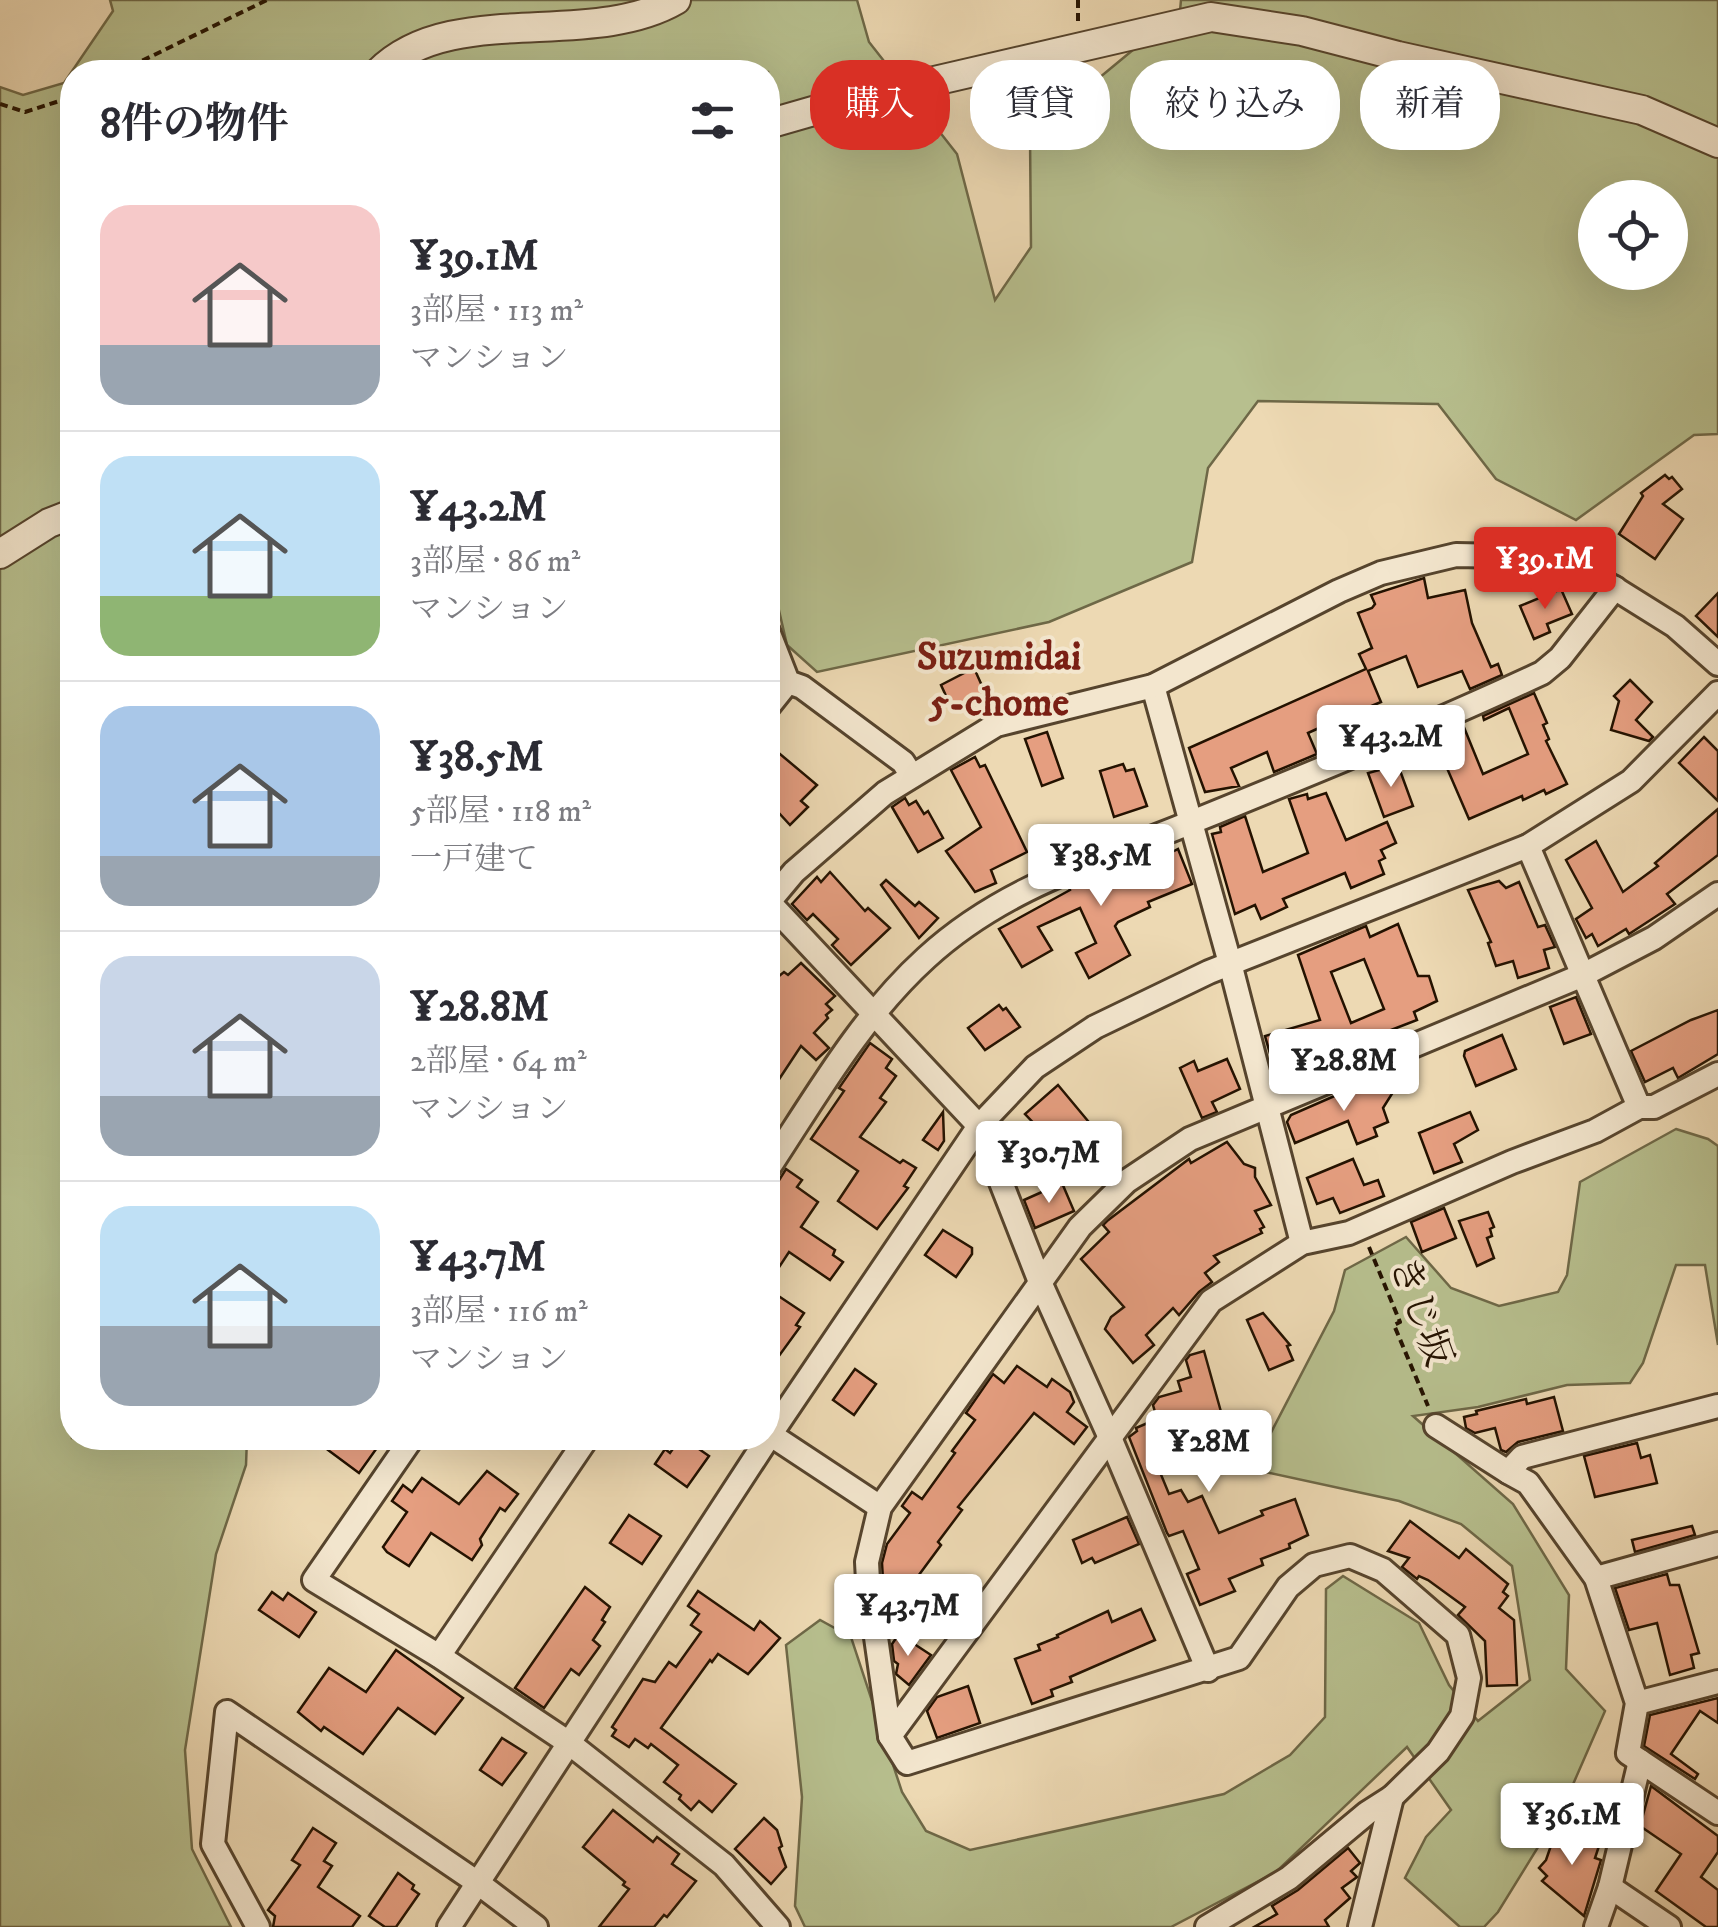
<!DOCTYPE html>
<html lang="ja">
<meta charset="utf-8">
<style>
:root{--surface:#fff;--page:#f7f7f7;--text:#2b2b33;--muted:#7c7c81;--line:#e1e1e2;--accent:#d93025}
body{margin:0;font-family:"IM FELL DW Pica","Noto Serif JP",serif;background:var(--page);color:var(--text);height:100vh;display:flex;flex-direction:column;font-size:38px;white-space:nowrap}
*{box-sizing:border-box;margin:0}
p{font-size:32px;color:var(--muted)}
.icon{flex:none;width:55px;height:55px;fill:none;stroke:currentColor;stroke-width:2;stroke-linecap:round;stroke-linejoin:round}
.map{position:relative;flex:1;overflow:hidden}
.details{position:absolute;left:60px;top:60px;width:720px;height:1390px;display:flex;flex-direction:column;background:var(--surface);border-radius:40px;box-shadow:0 10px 40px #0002}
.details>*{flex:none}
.guide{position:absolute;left:810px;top:60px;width:758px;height:90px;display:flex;gap:20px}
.buttons{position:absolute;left:1578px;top:180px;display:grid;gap:20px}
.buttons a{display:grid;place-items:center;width:110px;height:110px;border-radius:50%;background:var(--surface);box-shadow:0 10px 40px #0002;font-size:50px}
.price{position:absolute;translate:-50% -85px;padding:0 22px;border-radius:10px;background:#fff;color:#222;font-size:32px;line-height:65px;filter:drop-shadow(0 2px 5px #0008)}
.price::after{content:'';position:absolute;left:50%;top:60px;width:30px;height:22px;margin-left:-15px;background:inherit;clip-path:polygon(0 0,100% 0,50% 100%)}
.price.on{background:var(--accent);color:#fff}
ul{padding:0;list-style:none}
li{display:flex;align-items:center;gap:30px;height:250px;padding:0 40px}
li+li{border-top:2px solid var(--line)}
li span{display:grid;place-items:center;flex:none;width:280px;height:200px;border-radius:30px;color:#555}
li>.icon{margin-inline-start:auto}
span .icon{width:120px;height:120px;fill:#fffc;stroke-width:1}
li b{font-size:42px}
h2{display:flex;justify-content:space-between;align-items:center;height:120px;padding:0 40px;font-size:42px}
.pill{padding:0 35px;border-radius:40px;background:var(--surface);box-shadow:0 10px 40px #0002;font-size:35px;line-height:90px}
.pill.on{background:var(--accent);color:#fff}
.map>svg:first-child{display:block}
.green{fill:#b7bf8e;stroke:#6e6847;stroke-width:2.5;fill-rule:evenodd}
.building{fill:#e59e80;stroke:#241200;stroke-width:2.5;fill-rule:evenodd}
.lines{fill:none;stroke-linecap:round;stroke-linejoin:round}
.minor-casing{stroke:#56442d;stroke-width:28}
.tertiary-casing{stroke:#56442d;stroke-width:32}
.path{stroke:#241200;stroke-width:4;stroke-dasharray:8 5;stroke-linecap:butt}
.minor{stroke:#f3e6ce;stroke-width:22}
.tertiary{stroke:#f3e6ce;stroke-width:28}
.labels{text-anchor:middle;stroke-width:8;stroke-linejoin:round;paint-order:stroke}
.street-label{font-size:38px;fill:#241200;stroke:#f3e6ce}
.neighbourhood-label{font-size:40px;font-weight:bold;fill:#7a1f14;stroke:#f3e6ce}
</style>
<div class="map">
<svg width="1718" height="1927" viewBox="0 0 1718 1927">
<rect width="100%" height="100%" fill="#edd9b3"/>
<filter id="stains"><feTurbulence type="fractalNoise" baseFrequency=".002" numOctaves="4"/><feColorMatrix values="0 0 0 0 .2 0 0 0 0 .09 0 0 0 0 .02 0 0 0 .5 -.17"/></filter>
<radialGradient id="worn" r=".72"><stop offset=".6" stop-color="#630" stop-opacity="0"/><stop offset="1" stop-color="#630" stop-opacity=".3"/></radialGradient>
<g class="green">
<path d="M110 0H857L869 42 957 154 995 300 1031 247 1030 135 1180 11 1181 0H1718V434L1694 435 1576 520 1496 479 1438 404 1258 401 1208 468 1192 562 1049 622 817 672 787 645 768 563V72H72V1438H247L246 1465 216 1554 185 1750 192 1849 231 1927H0V87L23 95 64 83 113 11ZM1595 198H1670V272H1595Z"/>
<polygon points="1676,1129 1708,1139 1718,1146 1718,1345 1705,1265 1676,1265 1643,1363 1630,1383 1567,1385 1478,1407 1413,1416 1513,1504 1569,1595 1566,1669 1605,1711 1564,1805 1498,1912 1484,1927 1460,1927 1405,1878 1426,1837 1451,1810 1407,1747 1276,1872 1171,1927 805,1927 795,1906 802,1797 786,1645 820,1620 851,1637 902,1792 926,1831 970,1850 1224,1794 1290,1755 1325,1717 1326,1589 1343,1576 1419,1623 1449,1685 1478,1721 1530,1680 1512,1566 1461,1524 1399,1501 1265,1472 1262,1450 1334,1311 1345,1270 1406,1237 1451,1288 1499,1306 1558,1292 1567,1275 1580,1182"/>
</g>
<g class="building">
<polygon points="1665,475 1669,479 1672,477 1682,489 1663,504 1683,519 1655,559 1619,534 1643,496 1641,493"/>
<polygon points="1424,578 1428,598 1465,590 1472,623 1491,667 1498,664 1502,675 1470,689 1462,671 1418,687 1406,656 1368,671 1381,702 1369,707 1374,720 1358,727 1352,713 1308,733 1317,754 1274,772 1267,752 1231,768 1239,786 1205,792 1189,748 1366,669 1359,654 1372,648 1358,613 1372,608 1375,604 1371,595"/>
<polygon points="1561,589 1572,614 1547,624 1550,632 1534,639 1520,606"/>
<polygon points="1718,593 1718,637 1696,616"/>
<polygon points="974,668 987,697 960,711 959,708 953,711 941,685"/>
<polygon points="1630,680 1652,702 1636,720 1653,737 1649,741 1611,730 1619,701 1614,696"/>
<polygon points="1534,693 1547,723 1543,725 1549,739 1546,741 1567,784 1546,794 1544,790 1523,800 1522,796 1469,819 1434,738 1463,725 1483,774 1528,754 1509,708 1484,720 1483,716"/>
<polygon points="1047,732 1063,778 1042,786 1025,739"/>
<polygon points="1704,737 1718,751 1718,801 1679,763"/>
<polygon points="768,744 817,785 801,801 808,807 790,825 768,801"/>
<polygon points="975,757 980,767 985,765 1027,852 991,870 996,883 975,892 946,851 981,827 951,770"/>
<polygon points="1123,764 1126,771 1134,769 1147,806 1114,817 1100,771"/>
<polygon points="1398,765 1413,806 1384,817 1368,773"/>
<polygon points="1326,793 1346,840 1387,822 1396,843 1381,850 1385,858 1379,861 1384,874 1351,888 1345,873 1283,899 1287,907 1261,919 1255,905 1235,914 1212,834 1221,832 1220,827 1245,816 1263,872 1308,853 1289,799 1307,794 1308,799"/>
<polygon points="905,798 909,805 916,801 924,814 928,811 943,838 918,852 892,807"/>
<polygon points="1718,809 1718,855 1667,894 1675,904 1629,934 1626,929 1598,946 1592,934 1586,938 1576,919 1592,908 1566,860 1596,841 1623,892 1658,866 1655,863"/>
<polygon points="1170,847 1172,852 1178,849 1192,884 1148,902 1150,907 1118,922 1115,926 1130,955 1089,978 1076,953 1096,943 1080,908 1038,927 1052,950 1022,967 999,929 1070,890 1069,887"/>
<polygon points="830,872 865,911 868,908 890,928 851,965 832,945 838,939 813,914 807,920 792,904 817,877 821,882"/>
<polygon points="886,880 915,906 919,902 938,918 919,938 881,885"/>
<polygon points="1499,881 1506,888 1519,882 1538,927 1545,925 1555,947 1544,950 1549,968 1518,978 1513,961 1496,966 1488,943 1491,942 1468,890"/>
<path d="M1398 924 1418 976H1429L1437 1001 1414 1012 1417 1020 1391 1030 1394 1038 1340 1060 1339 1058 1275 1071 1265 1036 1320 1020 1298 955 1366 926 1370 937ZM1364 959 1384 1009 1351 1023 1331 972Z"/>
<polygon points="801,963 835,996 826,1004 832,1010 826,1015 828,1018 814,1033 829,1048 816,1060 801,1046 768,1096 768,965 779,976 784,972 788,975"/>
<polygon points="1576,997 1591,1034 1564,1044 1550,1007"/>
<polygon points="999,1005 1003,1010 1006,1008 1020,1027 985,1050 968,1028"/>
<polygon points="1718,1010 1718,1054 1678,1078 1673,1068 1645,1082 1631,1051 1691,1020"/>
<polygon points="1502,1035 1516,1069 1476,1086 1464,1056 1465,1051"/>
<polygon points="870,1043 892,1059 886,1068 896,1076 880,1098 886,1102 860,1137 900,1163 903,1160 916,1168 904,1186 908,1188 877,1229 838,1201 858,1171 811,1139 844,1091 839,1088"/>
<polygon points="1227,1059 1240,1089 1212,1102 1217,1112 1202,1118 1180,1068 1194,1061 1198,1071"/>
<polygon points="1371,1080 1381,1090 1395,1089 1383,1108 1388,1122 1374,1128 1377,1136 1357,1144 1348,1121 1295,1143 1287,1122 1291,1115"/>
<polygon points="1058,1085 1088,1121 1070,1136 1061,1126 1047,1137 1025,1114"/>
<polygon points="943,1112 944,1141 938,1150 923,1140"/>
<polygon points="1470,1112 1478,1130 1454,1144 1462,1162 1434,1173 1419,1133"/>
<polygon points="1227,1142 1244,1164 1255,1168 1255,1177 1271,1205 1255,1211 1264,1227 1260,1229 1262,1233 1214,1256 1219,1262 1205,1273 1212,1282 1199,1292 1179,1315 1173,1308 1146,1335 1154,1345 1133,1363 1105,1329 1111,1317 1124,1307 1081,1259 1109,1232 1103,1225 1107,1221 1189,1159 1191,1163"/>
<polygon points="1353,1159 1364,1185 1378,1180 1384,1196 1340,1213 1333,1198 1317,1204 1307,1178"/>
<polygon points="786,1169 802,1180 797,1187 818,1202 801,1227 835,1250 833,1255 843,1262 830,1280 789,1252 768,1284 768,1198"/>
<polygon points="1062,1183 1074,1211 1035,1228 1024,1200"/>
<polygon points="1444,1208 1456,1238 1422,1252 1411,1222"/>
<polygon points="1488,1212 1494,1227 1490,1229 1492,1236 1487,1238 1494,1258 1477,1266 1459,1221"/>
<polygon points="943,1230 972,1248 972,1254 956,1277 925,1255"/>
<polygon points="768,1289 804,1313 796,1325 800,1327 768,1371"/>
<polygon points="1263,1313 1290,1345 1287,1346 1293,1360 1269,1370 1247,1320"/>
<polygon points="1204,1351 1223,1419 1179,1431 1181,1436 1150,1448 1169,1494 1181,1490 1188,1502 1202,1496 1219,1533 1263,1515 1261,1511 1295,1499 1308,1535 1289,1544 1290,1548 1261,1559 1263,1565 1229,1579 1235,1591 1200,1605 1187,1574 1199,1569 1183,1531 1169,1536 1167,1533 1129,1437 1137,1431 1136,1428 1157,1419 1153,1405 1159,1397 1181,1391 1178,1381 1191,1377 1186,1360 1190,1355"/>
<polygon points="1017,1366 1047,1387 1052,1379 1070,1392 1074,1402 1067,1412 1087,1427 1074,1444 1034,1413 958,1507 962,1510 938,1542 941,1545 896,1606 886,1598 884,1590 888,1584 883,1580 882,1563 887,1544 910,1513 902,1506 912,1492 922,1499 955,1453 952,1451 975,1420 966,1413 993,1374 1004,1383"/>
<polygon points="855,1369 876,1384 854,1415 833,1400"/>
<polygon points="1554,1397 1563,1431 1518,1442 1506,1452 1501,1450 1495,1428 1475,1433 1466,1428 1464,1417 1477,1414 1476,1411 1526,1399 1527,1404"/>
<polygon points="337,1438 384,1438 359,1473 328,1450"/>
<polygon points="686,1440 709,1456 687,1487 655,1464 665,1449 670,1453 677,1443 681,1446"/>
<polygon points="1637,1443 1641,1458 1650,1455 1657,1483 1595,1497 1584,1456"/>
<polygon points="487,1471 518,1494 505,1511 500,1508 480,1539 482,1545 472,1560 431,1533 409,1566 387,1552 383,1547 407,1512 392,1501 403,1485 412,1492 422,1478 459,1504"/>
<polygon points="629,1515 661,1536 642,1564 610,1543"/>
<polygon points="1127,1517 1139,1544 1095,1563 1092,1558 1082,1563 1073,1540"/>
<polygon points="1410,1521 1459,1558 1466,1549 1508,1584 1503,1592 1508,1596 1499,1608 1514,1620 1517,1685 1487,1686 1485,1641 1458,1615 1465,1607 1428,1580 1419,1576 1417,1579 1402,1567 1409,1558 1388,1551"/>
<polygon points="1692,1526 1695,1535 1635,1552 1632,1540"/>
<polygon points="1667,1574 1670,1585 1679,1585 1699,1653 1691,1655 1694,1668 1670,1675 1657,1623 1629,1630 1615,1588"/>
<polygon points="585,1587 610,1607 602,1620 605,1622 593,1640 600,1646 579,1675 571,1669 544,1708 515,1688"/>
<polygon points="698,1591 754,1630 760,1621 780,1638 748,1674 718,1654 712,1662 710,1660 661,1728 736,1784 712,1812 699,1801 691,1810 679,1799 681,1795 664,1782 678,1765 651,1744 648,1748 635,1739 629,1747 612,1736 616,1730 612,1727 643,1679 655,1682 669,1662 676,1667 701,1632 691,1625 699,1614 688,1606"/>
<polygon points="272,1592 283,1600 288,1593 316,1612 299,1637 259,1610"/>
<polygon points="1141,1609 1155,1640 1070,1677 1072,1682 1051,1690 1053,1696 1032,1704 1015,1659 1040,1650 1038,1645 1058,1637 1057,1635 1108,1611 1112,1622"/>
<polygon points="899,1634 931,1655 909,1685 896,1674 898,1664 894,1661 892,1644"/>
<polygon points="396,1650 463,1698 435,1734 398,1708 363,1754 324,1727 321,1731 298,1712 329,1668 366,1692"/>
<polygon points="968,1686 980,1723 937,1738 927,1711 937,1697"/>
<polygon points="1718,1698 1718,1723 1700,1711 1671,1754 1698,1774 1695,1779 1644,1746 1650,1715"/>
<polygon points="502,1738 526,1753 502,1785 480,1770"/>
<polygon points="1651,1786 1718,1836 1718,1852 1701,1877 1718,1890 1718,1927 1706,1927 1656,1891 1681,1854 1640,1826"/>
<polygon points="613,1810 653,1842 657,1837 679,1854 672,1864 696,1881 667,1917 664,1915 654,1927 599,1927 629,1889 623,1885 625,1882 583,1847"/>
<polygon points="764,1818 777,1830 782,1846 779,1848 786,1867 771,1884 735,1849"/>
<polygon points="313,1828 336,1843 324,1861 332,1866 318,1887 360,1916 352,1927 273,1927 275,1916 268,1910 300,1865 292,1860"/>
<polygon points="1557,1828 1600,1843 1595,1858 1601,1860 1584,1916 1542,1881 1547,1876 1539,1868 1546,1860"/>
<polygon points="1348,1848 1360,1863 1351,1871 1357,1877 1342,1888 1350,1898 1325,1920 1329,1927 1254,1927 1277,1914 1272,1906 1298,1890"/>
<polygon points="398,1873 414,1885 412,1889 419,1894 396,1927 385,1927 369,1916"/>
</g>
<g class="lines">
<defs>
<g id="minor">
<polyline points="768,631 788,682 802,687 903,762 912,776"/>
<polyline points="1153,686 1230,963 1302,1243"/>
<polyline points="768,707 788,682"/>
<polyline points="1528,846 1639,1107"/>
<polyline points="768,901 979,1126 1040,1282 1111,1440 1208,1670"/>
<polyline points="768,903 794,872 885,793 996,725 1153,686 1339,591 1381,573 1456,555 1506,556 1595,576 1675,626 1718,664"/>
<path d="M768 1169C816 1096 861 1017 926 958 1002 888 1093 862 1187 824 1305 776 1426 727 1542 673L1560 658 1615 588"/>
<polyline points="1718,1406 1522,1457 1508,1472 1528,1483 1596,1578 1637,1703 1628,1753 1718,1813"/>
<polyline points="1436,1426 1508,1472"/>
<polyline points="768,1433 880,1507"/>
<polyline points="412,1438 314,1580 439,1656 569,1743 724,1865 778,1927"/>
<polyline points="1596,1578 1718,1544"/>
<polyline points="439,1656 587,1438"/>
<polyline points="1637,1703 1718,1682"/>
<polyline points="890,1736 1211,1301 1302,1243 1349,1233 1512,1162 1595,1131 1639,1107 1654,1107 1718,1074"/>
<polyline points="1610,1887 1669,1927"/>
<polyline points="258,1927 213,1844 227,1712 478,1883 536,1927"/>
<polyline points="449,1927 770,1435 979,1126 1035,1067 1095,1027 1209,972 1528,846 1631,781 1718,693"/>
<polyline points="1207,1927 1289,1878 1367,1813 1392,1797 1438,1752 1462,1716 1469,1678 1458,1635 1383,1570 1350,1556 1314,1565 1288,1587 1239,1658 907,1763 890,1736 868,1581 867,1562 880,1507 1080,1227 1127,1181 1190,1139 1583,975 1654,938 1718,894"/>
<polyline points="1360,1927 1392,1797"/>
<polyline points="1596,1927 1610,1887 1640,1761"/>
</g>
<g id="tertiary">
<path d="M379 72C451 0 590 50 676 0"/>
<polyline points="768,124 848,101 1211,17 1302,31 1398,56 1642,110 1718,143"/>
<polyline points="0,554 49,523 72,514"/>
</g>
</defs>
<use href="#minor" class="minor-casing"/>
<use href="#tertiary" class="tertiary-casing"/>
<g class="path">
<polyline points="1078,0 1078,23"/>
<polyline points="119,72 267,0"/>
<polyline points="0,104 25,112 72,97"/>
<polyline points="1369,1247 1400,1322 1394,1325 1428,1406"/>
</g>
<use href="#minor" class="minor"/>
<use href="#tertiary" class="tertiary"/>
</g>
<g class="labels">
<g class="street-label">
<text transform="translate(1422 1311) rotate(70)" y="13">きじ坂</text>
</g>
<g class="neighbourhood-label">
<text x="999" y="669">Suzumidai<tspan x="999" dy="46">5-chome</tspan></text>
</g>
</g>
<rect width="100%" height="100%" filter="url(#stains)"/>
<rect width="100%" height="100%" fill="url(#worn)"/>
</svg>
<div class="buttons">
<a><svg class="icon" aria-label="locate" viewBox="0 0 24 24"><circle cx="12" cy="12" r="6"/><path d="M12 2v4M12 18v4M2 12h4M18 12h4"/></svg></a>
</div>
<b class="price on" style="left:1545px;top:612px">¥39.1M</b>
<b class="price" style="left:1391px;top:790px">¥43.2M</b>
<b class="price" style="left:1101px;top:909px">¥38.5M</b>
<b class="price" style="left:1344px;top:1114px">¥28.8M</b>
<b class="price" style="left:1049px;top:1206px">¥30.7M</b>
<b class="price" style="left:1209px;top:1495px">¥28M</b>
<b class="price" style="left:908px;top:1659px">¥43.7M</b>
<b class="price" style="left:1572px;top:1868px">¥36.1M</b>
<div class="guide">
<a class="pill on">購入</a>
<a class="pill">賃貸</a>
<a class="pill">絞り込み</a>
<a class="pill">新着</a>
</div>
<section class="details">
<h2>8件の物件<svg class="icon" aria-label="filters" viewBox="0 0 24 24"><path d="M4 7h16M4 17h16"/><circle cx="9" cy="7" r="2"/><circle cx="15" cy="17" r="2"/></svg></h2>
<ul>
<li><span style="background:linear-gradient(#f6c9c9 70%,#9aa5b1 0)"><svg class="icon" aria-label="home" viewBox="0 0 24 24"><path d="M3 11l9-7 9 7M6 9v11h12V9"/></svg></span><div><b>¥39.1M</b><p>3部屋 · 113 m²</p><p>マンション</p></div></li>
<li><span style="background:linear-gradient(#bfe0f5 70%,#8fb573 0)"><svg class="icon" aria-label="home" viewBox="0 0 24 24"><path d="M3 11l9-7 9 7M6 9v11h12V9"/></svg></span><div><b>¥43.2M</b><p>3部屋 · 86 m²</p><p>マンション</p></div></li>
<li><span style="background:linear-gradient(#a9c7e8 75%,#9aa5b1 0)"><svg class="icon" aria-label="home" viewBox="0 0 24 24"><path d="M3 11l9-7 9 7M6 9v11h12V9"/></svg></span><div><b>¥38.5M</b><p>5部屋 · 118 m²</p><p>一戸建て</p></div></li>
<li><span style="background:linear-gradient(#c9d6e8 70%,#9aa5b1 0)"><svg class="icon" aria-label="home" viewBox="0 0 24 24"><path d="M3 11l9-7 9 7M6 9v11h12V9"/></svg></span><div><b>¥28.8M</b><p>2部屋 · 64 m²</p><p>マンション</p></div></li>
<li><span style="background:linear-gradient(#bfe0f5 60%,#9aa5b1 0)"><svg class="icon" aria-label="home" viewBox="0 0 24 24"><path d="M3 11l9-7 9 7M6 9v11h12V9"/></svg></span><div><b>¥43.7M</b><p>3部屋 · 116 m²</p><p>マンション</p></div></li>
</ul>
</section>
</div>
